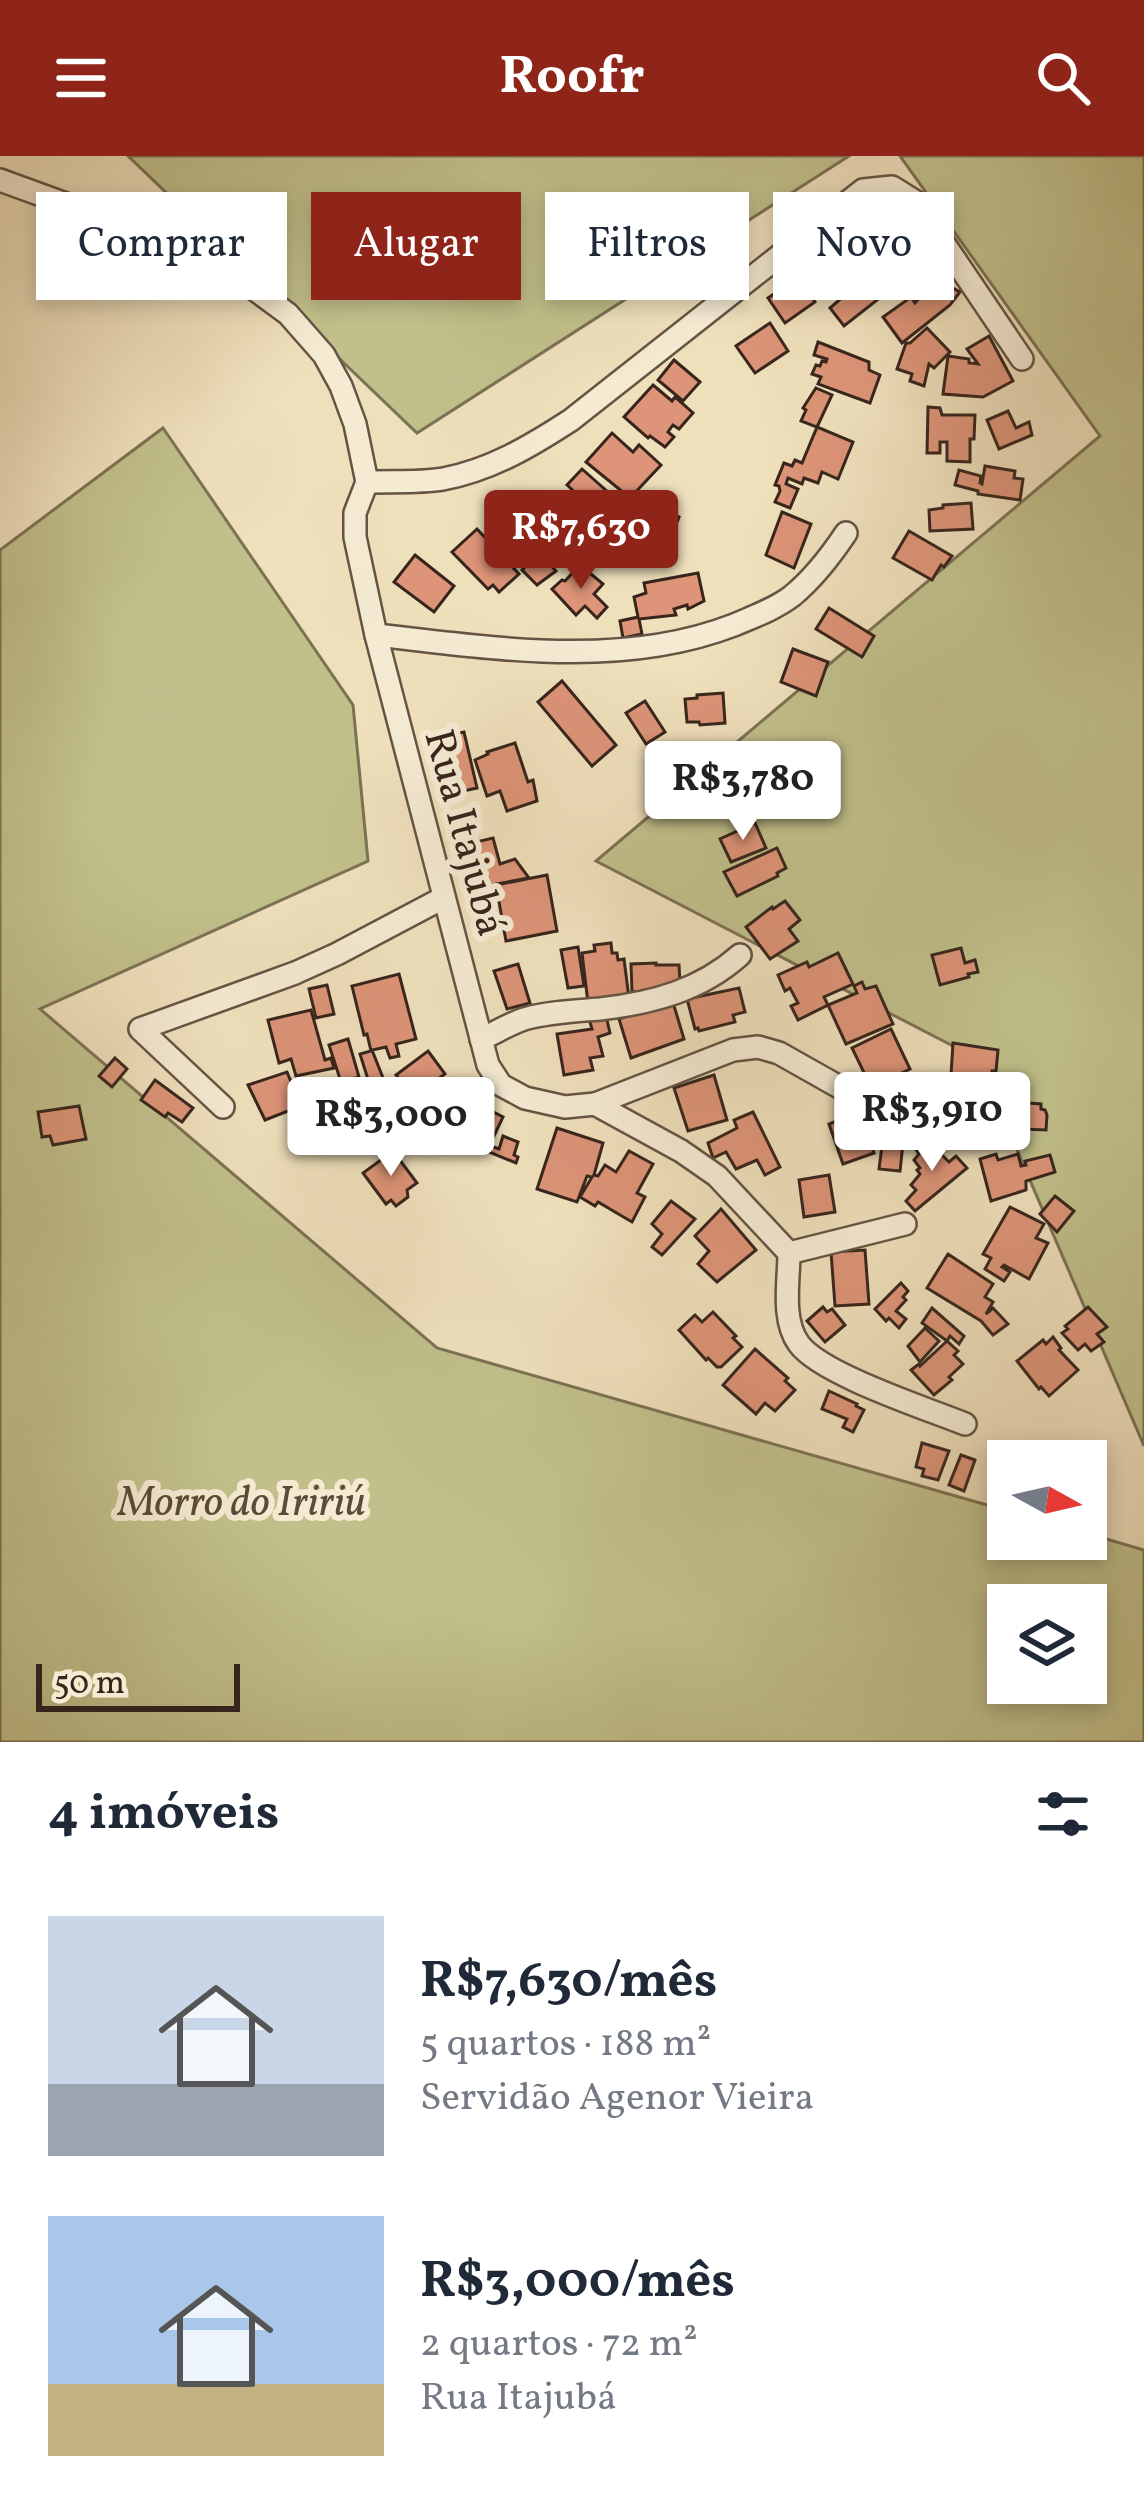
<!DOCTYPE html>
<html lang="pt">
<meta charset="utf-8">
<style>
:root{--surface:#fff;--page:#f2f2f3;--text:#1f2937;--muted:#747a83;--accent:#8f2418}
body{margin:0;font-family:Vollkorn,serif;background:var(--page);color:var(--text);height:100vh;display:flex;flex-direction:column;font-size:45px;white-space:nowrap}
*{box-sizing:border-box;margin:0}
p{font-size:39px;color:var(--muted)}
.icon{flex:none;width:66px;height:66px;fill:none;stroke:currentColor;stroke-width:2;stroke-linecap:round;stroke-linejoin:round}
.map{position:relative;height:1586px;overflow:hidden}
.drawer{display:flex;flex-direction:column;background:var(--surface);flex:1}
.drawer>*{flex:none}
.hud{position:absolute;left:36px;top:36px;width:1074px;height:108px;display:flex;gap:24px}
.needle{width:78px;rotate:98deg}
.fabs{position:absolute;left:987px;top:1284px;display:grid;gap:24px}
.fabs a{display:grid;place-items:center;width:120px;height:120px;border-radius:0px;background:var(--surface);box-shadow:0 6px 18px #0003;font-size:60px}
.scale{position:absolute;left:36px;bottom:30px;width:204px;box-sizing:border-box;padding-left:12px;border:6px solid #37251c;border-top:0;font-size:33px;line-height:42px;white-space:nowrap;color:#37251c;-webkit-text-stroke:9px #f5ebd3;paint-order:stroke}
.price{position:absolute;translate:-50% -102px;padding:0 27px;border-radius:12px;background:#fff;color:#222;font-size:39px;line-height:78px;filter:drop-shadow(0 3px 6px #0008)}
.price::after{content:'';position:absolute;left:50%;top:72px;width:36px;height:27px;margin-left:-18px;background:inherit;clip-path:polygon(0 0,100% 0,50% 100%)}
.price.active{background:var(--accent);color:#fff}
ul{padding:0;list-style:none}
li{display:flex;align-items:center;gap:36px;height:300px;padding:0 48px}
li span{display:grid;place-items:center;flex:none;width:336px;height:240px;border-radius:0px;color:#555}
li>.icon{margin-inline-start:auto}
span .icon{width:144px;height:144px;fill:#fffc;stroke-width:1}
li b{font-size:51px}
h2{display:flex;justify-content:space-between;align-items:center;height:144px;padding:0 48px;font-size:51px}
.pill{padding:0 42px;border-radius:0px;background:var(--surface);box-shadow:0 6px 18px #0003;font-size:42px;line-height:108px}
.pill.active{background:var(--accent);color:#fff}
header{display:flex;justify-content:space-between;align-items:center;height:156px;padding:0 48px;background:var(--accent);color:#fff;font-size:54px;font-weight:700}
.map>svg:first-child{display:block}
.green{fill:#c1c08b;stroke:#7c7254;stroke-width:3;fill-rule:evenodd}
.building{fill:#dd9478;stroke:#37251c;stroke-width:3}
.lines{fill:none;stroke-linecap:round;stroke-linejoin:round}
.minor-casing{stroke:#655444;stroke-width:26}
.minor{stroke:#f5ebd3;stroke-width:21}
.labels{text-anchor:middle;stroke-width:12;stroke-linejoin:round;paint-order:stroke}
.street-label{font-size:42px;fill:#37251c;stroke:#f5ebd3}
.park-label{font-size:42px;font-style:italic;fill:#5a4c38;stroke:#f5ebd3}
</style>
<header><svg class="icon" aria-label="menu" viewBox="0 0 24 24"><path d="M4 6h16M4 12h16M4 18h16"/></svg>Roofr<svg class="icon" aria-label="search" viewBox="0 0 24 24"><circle cx="10" cy="10" r="6"/><path d="M15 15l6 6"/></svg></header>
<div class="map">
<svg width="1144" height="1586" viewBox="0 0 1144 1586">
<rect width="100%" height="100%" fill="#efe0bc"/>
<filter id="stains"><feTurbulence type="fractalNoise" baseFrequency=".00167" numOctaves="4"/><feColorMatrix values="0 0 0 0 .2 0 0 0 0 .09 0 0 0 0 .02 0 0 0 .5 -.17"/></filter>
<radialGradient id="worn" r=".72"><stop offset=".6" stop-color="#630" stop-opacity="0"/><stop offset="1" stop-color="#630" stop-opacity=".3"/></radialGradient>
<g class="green">
<polygon points="128,0 849,0 417,277"/>
<polygon points="900,0 1144,0 1144,1290 978,903 596,705 1100,280"/>
<path d="M163 272 353 549 368 705 40 853 437 1192 1008 1355V1383H1086V1377L1144 1394V1586H0V394ZM1008 1449H1086V1527H1008Z"/>
</g>
<g class="building">
<polygon points="877,68 882,79 892,74 899,87 888,93 893,104 917,92 921,100 928,96 936,112 909,128 910,131 899,138 881,110 876,112 860,77"/>
<polygon points="867,120 881,141 844,170 830,152"/>
<polygon points="798,122 815,146 785,167 768,142"/>
<polygon points="942,126 960,136 950,149 902,187 883,161 911,141 915,147 927,133 936,139"/>
<polygon points="770,167 788,195 755,217 736,190"/>
<polygon points="927,172 950,196 934,212 929,208 924,230 910,225 912,218 897,213 906,187 910,187"/>
<polygon points="989,180 1013,225 983,241 943,238 948,200 969,203 969,207 978,208 967,193"/>
<polygon points="818,186 869,206 869,214 880,219 870,247 818,228 821,221 812,218 816,209 820,210 822,205 826,206 827,203 814,199"/>
<polygon points="674,204 700,226 683,245 658,224"/>
<polygon points="653,229 672,245 675,241 693,257 679,273 673,269 668,276 674,281 665,291 650,280 648,282 624,261"/>
<polygon points="816,232 832,239 817,271 853,286 838,323 822,316 818,327 804,322 802,328 788,322 786,328 798,333 790,352 775,346 780,335 779,330 775,329 784,307 792,310 795,304 802,307 817,271 801,265 806,254 803,252"/>
<polygon points="928,251 940,252 942,259 975,259 974,283 970,283 970,306 947,305 947,286 940,286 940,297 927,297"/>
<polygon points="1008,255 1016,272 1029,266 1032,279 999,293 987,264"/>
<polygon points="612,277 633,296 639,289 661,309 630,342 586,306"/>
<polygon points="985,310 1015,315 1014,322 1023,323 1020,344 978,338 978,335 955,329 959,314 981,320 980,327 982,328"/>
<polygon points="582,313 626,352 607,373 575,345 580,341 567,329"/>
<polygon points="545,341 566,359 559,367 567,374 552,392 543,385 540,389 519,372"/>
<polygon points="640,343 679,361 664,399 623,380"/>
<polygon points="971,347 973,373 930,375 929,354 943,352 943,349"/>
<polygon points="782,356 811,368 794,412 766,399"/>
<polygon points="477,373 519,418 499,436 493,429 488,433 452,396"/>
<polygon points="909,375 952,400 944,411 941,409 932,424 893,402"/>
<polygon points="539,397 556,415 537,429 522,414"/>
<polygon points="415,399 454,430 434,456 394,426"/>
<polygon points="580,409 603,428 594,438 607,451 597,462 585,450 576,459 552,433 562,424 565,425"/>
<polygon points="698,417 704,445 688,453 687,449 674,453 676,459 639,463 642,478 623,482 620,465 638,461 634,441 646,437 644,427"/>
<polygon points="829,452 874,480 862,501 816,473"/>
<polygon points="793,493 828,506 816,540 781,526"/>
<polygon points="562,525 616,589 592,610 538,546"/>
<polygon points="723,537 725,567 700,569 699,566 687,566 685,543 697,542 697,539"/>
<polygon points="645,545 665,576 646,588 626,557"/>
<polygon points="464,576 477,632 440,640 428,584"/>
<polygon points="515,587 528,626 533,624 537,645 507,655 500,635 487,640 475,604 488,598 487,596"/>
<polygon points="755,667 766,692 731,706 720,683"/>
<polygon points="493,682 500,708 515,703 529,722 469,733 459,690"/>
<polygon points="777,692 786,712 777,717 778,720 737,740 724,716"/>
<polygon points="547,719 557,775 506,785 496,729"/>
<polygon points="785,745 800,764 789,773 798,785 770,803 746,771 772,751 773,753"/>
<polygon points="611,787 612,797 617,797 618,804 624,803 629,842 588,847 582,797 595,795 594,789"/>
<polygon points="578,791 584,830 568,832 561,794"/>
<polygon points="961,792 965,807 975,804 978,816 968,818 969,821 940,829 932,799"/>
<polygon points="838,797 853,828 824,841 828,849 798,864 791,850 798,847 790,832 785,835 778,819 807,806 809,811"/>
<polygon points="656,807 656,809 679,809 680,828 667,828 667,834 632,836 631,808"/>
<polygon points="518,808 530,847 507,853 494,815"/>
<polygon points="399,818 416,883 396,888 399,900 390,902 386,891 372,894 385,927 371,933 360,898 371,895 367,878 364,879 352,830"/>
<polygon points="862,826 865,833 876,830 893,868 846,888 828,849 857,837 854,830"/>
<polygon points="327,829 334,858 316,862 309,833"/>
<polygon points="739,832 745,856 733,859 735,866 699,875 698,872 695,873 687,843"/>
<polygon points="672,843 684,883 631,902 619,863"/>
<polygon points="311,854 325,904 331,902 334,912 296,920 291,903 279,907 268,864"/>
<polygon points="606,860 610,877 598,881 603,900 590,902 593,914 564,919 557,878 592,873 589,863"/>
<polygon points="891,873 910,913 871,931 852,892"/>
<polygon points="348,883 359,921 341,926 329,889"/>
<polygon points="953,887 998,894 996,915 992,915 992,921 951,919"/>
<polygon points="428,895 445,918 428,930 436,941 422,951 396,919"/>
<polygon points="115,902 127,913 112,931 99,920"/>
<polygon points="287,916 301,950 265,964 248,929"/>
<polygon points="714,919 727,964 688,975 674,932"/>
<polygon points="155,924 193,952 182,966 168,957 165,961 141,944"/>
<polygon points="462,940 503,961 493,982 488,980 482,993 450,976 458,959 453,957"/>
<polygon points="1004,945 1041,948 1041,953 1045,954 1047,959 1046,974 1022,973 1022,977 984,975 985,947 1004,948"/>
<polygon points="79,950 86,983 53,989 50,980 42,981 38,956"/>
<polygon points="753,956 780,1011 765,1019 757,1004 736,1013 726,996 713,1002 708,987 737,972 734,964"/>
<polygon points="853,958 856,968 863,966 874,997 843,1008 829,968"/>
<polygon points="885,967 905,969 900,1015 879,1013"/>
<polygon points="557,972 603,987 594,1019 598,1020 605,1009 616,1016 629,995 653,1008 637,1037 645,1041 632,1066 598,1046 595,1050 580,1041 592,1021 587,1020 577,1046 537,1033"/>
<polygon points="503,980 518,986 514,999 518,1001 516,1007 489,996 491,990 499,993"/>
<polygon points="925,982 949,1006 956,1000 967,1012 915,1055 906,1045 916,1034 911,1029 920,1018 917,1014 920,1012 914,1004 919,998 914,991"/>
<polygon points="393,995 417,1027 407,1034 408,1041 396,1050 391,1044 386,1048 363,1017"/>
<polygon points="996,998 998,1004 1018,998 1021,1010 1026,1009 1025,1005 1050,999 1055,1016 1026,1025 1026,1034 991,1045 980,1003"/>
<polygon points="829,1019 835,1056 804,1061 799,1024"/>
<polygon points="1055,1040 1074,1055 1057,1076 1040,1058"/>
<polygon points="671,1045 695,1063 662,1099 652,1091 662,1078 652,1068"/>
<polygon points="1010,1051 1044,1068 1036,1082 1048,1087 1029,1123 1004,1109 1002,1111 1010,1116 1004,1125 985,1113 991,1102 983,1098"/>
<polygon points="721,1053 756,1094 717,1126 698,1108 709,1095 695,1080"/>
<polygon points="865,1094 869,1148 835,1150 831,1096"/>
<polygon points="948,1098 993,1128 985,1141 993,1146 986,1158 993,1152 1008,1168 993,1179 981,1165 927,1132"/>
<polygon points="901,1127 908,1135 903,1141 906,1144 896,1155 906,1163 899,1172 889,1162 886,1165 875,1153"/>
<polygon points="823,1151 827,1156 832,1153 845,1169 825,1186 807,1165"/>
<polygon points="1088,1151 1107,1171 1097,1178 1104,1186 1091,1195 1085,1188 1078,1194 1062,1177 1068,1173 1065,1170"/>
<polygon points="932,1152 964,1180 959,1188 950,1180 947,1185 958,1195 954,1199 963,1208 949,1221 952,1224 934,1239 911,1214 919,1208 920,1210 947,1185 922,1167"/>
<polygon points="713,1156 736,1180 733,1182 742,1191 721,1211 717,1211 708,1202 706,1204 679,1174 695,1159 702,1166"/>
<polygon points="925,1172 939,1185 920,1206 908,1190"/>
<polygon points="1053,1181 1061,1192 1059,1194 1078,1214 1049,1240 1041,1231 1039,1233 1017,1205 1043,1184 1046,1188"/>
<polygon points="755,1193 788,1222 785,1225 795,1234 775,1255 765,1247 756,1258 723,1229"/>
<polygon points="829,1235 857,1248 856,1250 864,1254 853,1276 843,1271 847,1263 822,1253"/>
<polygon points="922,1287 949,1295 938,1324 922,1320 924,1313 916,1311"/>
<polygon points="961,1299 975,1304 964,1335 949,1329"/>
</g>
<g class="lines">
<defs>
<g id="minor">
<path d="M0 24 140 75 254 133 288 158 324 199 341 230 355 268 367 326 355 357V381L376 479 488 909 501 929 525 942 565 951 595 948 681 995 717 1020 789 1097C789 1124 781 1164 799 1188 821 1218 925 1252 965 1268"/>
<path d="M367 326C392 325 419 327 443 323 491 314 531 290 571 264L863 34 892 31 916 46 1022 203"/>
<path d="M376 479C492 492 621 513 734 469 753 461 775 453 792 440 814 422 830 401 846 377"/>
<path d="M481 883C495 877 509 868 524 863 549 856 575 855 600 853 653 847 701 834 740 799"/>
<polyline points="595,948 733,894 758,891 779,897 841,932 870,939 949,942"/>
<polyline points="223,951 140,873 295,817 337,798 443,742"/>
<polyline points="789,1097 905,1068"/>
</g>
</defs>
<use href="#minor" class="minor-casing"/>
<use href="#minor" class="minor"/>
</g>
<g class="labels">
<g class="street-label">
<text transform="translate(467 676) rotate(75)" y="15">Rua Itajubá</text>
</g>
<g class="park-label">
<text x="242" y="1359">Morro do Iririú</text>
</g>
</g>
<rect width="100%" height="100%" filter="url(#stains)"/>
<rect width="100%" height="100%" fill="url(#worn)"/>
</svg>
<div class="fabs">
<a><svg class="needle" viewBox="-14 -14 28 28"><path d="M0-13l5 13h-10z" fill="#e53935"/><path d="M0 13l5-13h-10z" fill="#747a83"/></svg></a>
<a><svg class="icon" aria-label="layers" viewBox="0 0 24 24"><path d="M12 4l9 5-9 5-9-5zM3 14l9 5 9-5"/></svg></a>
</div>
<div class="scale">50 m</div>
<b class="price active" style="left:581px;top:436px">R$7,630</b>
<b class="price" style="left:743px;top:687px">R$3,780</b>
<b class="price" style="left:932px;top:1018px">R$3,910</b>
<b class="price" style="left:391px;top:1023px">R$3,000</b>
<div class="hud">
<a class="pill">Comprar</a>
<a class="pill active">Alugar</a>
<a class="pill">Filtros</a>
<a class="pill">Novo</a>
</div>
</div>
<section class="drawer">
<h2>4 imóveis<svg class="icon" aria-label="filters" viewBox="0 0 24 24"><path d="M4 7h16M4 17h16"/><circle cx="9" cy="7" r="2"/><circle cx="15" cy="17" r="2"/></svg></h2>
<ul>
<li><span style="background:linear-gradient(#c9d6e8 70%,#9aa5b1 0)"><svg class="icon" aria-label="home" viewBox="0 0 24 24"><path d="M3 11l9-7 9 7M6 9v11h12V9"/></svg></span><div><b>R$7,630/mês</b><p>5 quartos · 188 m²</p><p>Servidão Agenor Vieira</p></div></li>
<li><span style="background:linear-gradient(#a9c7e8 70%,#c2b280 0)"><svg class="icon" aria-label="home" viewBox="0 0 24 24"><path d="M3 11l9-7 9 7M6 9v11h12V9"/></svg></span><div><b>R$3,000/mês</b><p>2 quartos · 72 m²</p><p>Rua Itajubá</p></div></li>
</ul>
</section>
